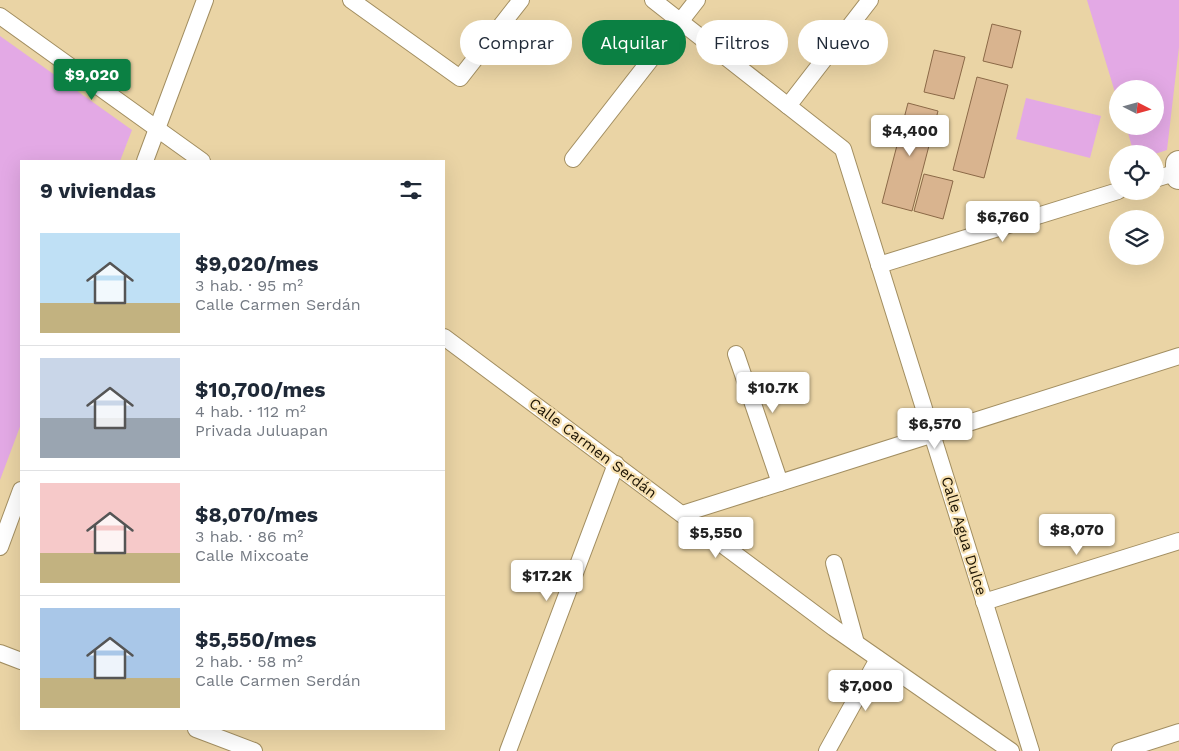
<!DOCTYPE html>
<html lang="es">
<meta charset="utf-8">
<style>
:root{--surface:#fff;--page:#f2f2f3;--text:#1f2937;--muted:#747a83;--line:#e0e1e3;--accent:#0b8043}
body{margin:0;font-family:"Work Sans",sans-serif;background:var(--page);color:var(--text);height:100vh;display:flex;flex-direction:column;font-size:19px;white-space:nowrap}
*{box-sizing:border-box;margin:0}
p{font-size:16px;color:var(--muted)}
.icon{flex:none;width:28px;height:28px;fill:none;stroke:currentColor;stroke-width:2;stroke-linecap:round;stroke-linejoin:round}
.map{position:relative;flex:1;overflow:hidden}
.details{position:absolute;left:20px;top:160px;width:425px;height:570px;display:flex;flex-direction:column;background:var(--surface);border-radius:0px;box-shadow:0 5px 20px #0002}
.details>*{flex:none}
.guide{position:absolute;left:460px;top:20px;width:475px;height:45px;display:flex;gap:10px}
.needle{width:32px;rotate:96deg}
.fabs{position:absolute;left:1109px;top:80px;display:grid;gap:10px}
.fabs a{display:grid;place-items:center;width:55px;height:55px;border-radius:50%;background:var(--surface);box-shadow:0 5px 20px #0002;font-size:25px}
.price{position:absolute;translate:-50% -42px;padding:0 11px;border-radius:5px;background:#fff;color:#222;font-size:16px;line-height:32px;filter:drop-shadow(0 1px 2px #0008)}
.price::after{content:'';position:absolute;left:50%;top:30px;width:15px;height:11px;margin-left:-8px;background:inherit;clip-path:polygon(0 0,100% 0,50% 100%)}
.price.on{background:var(--accent);color:#fff}
ul{padding:0;list-style:none}
li{display:flex;align-items:center;gap:15px;height:125px;padding:0 20px}
li+li{border-top:1px solid var(--line)}
li span{display:grid;place-items:center;flex:none;width:140px;height:100px;border-radius:0px;color:#555}
li>.icon{margin-inline-start:auto}
span .icon{width:60px;height:60px;fill:#fffc;stroke-width:1}
li b{font-size:21px}
h2{display:flex;justify-content:space-between;align-items:center;height:60px;padding:0 20px;font-size:21px}
.tag{padding:0 18px;border-radius:22px;background:var(--surface);box-shadow:0 5px 20px #0002;font-size:18px;line-height:45px}
.tag.on{background:var(--accent);color:#fff}
.map>svg:first-child{display:block}
.green{fill:#e3a9e5}
.building{fill:#d9b48f;stroke:#8b6947}
.lines{fill:none;stroke-linecap:round;stroke-linejoin:round}
.minor-casing{stroke:#a28e61;stroke-width:18}
.primary-casing{stroke:#a28e61;stroke-width:28}
.minor{stroke:#fff;stroke-width:16}
.primary{stroke:#fff;stroke-width:26}
.labels{text-anchor:middle;stroke-width:4.5;stroke-linejoin:round;paint-order:stroke}
.street-label{font-size:15px;fill:#1b1303;stroke:#f7e1b2}
</style>
<div class="map">
<svg width="1179" height="751" viewBox="0 0 1179 751">
<rect width="100%" height="100%" fill="#ead4a5"/>
<g class="green">
<polygon points="1087,0 1179,0 1179,47 1167,150 1155,154 1134,154 1126,126 1155,126 1155,89 1118,89 1117,99"/>
<polygon points="0,36 132,130 120,161 21,161 21,424 0,480"/>
<polygon points="1026,98 1101,116 1090,158 1016,139"/>
</g>
<g class="building">
<polygon points="992,24 1021,31 1012,68 983,61"/>
<polygon points="934,50 965,57 954,99 924,92"/>
<polygon points="977,77 1008,85 984,178 953,170"/>
<polygon points="908,103 938,111 912,211 882,203"/>
<polygon points="924,174 953,181 943,219 914,211"/>
</g>
<g class="lines">
<defs>
<g id="minor">
<polyline points="351,0 460,78 521,0"/>
<polyline points="653,0 843,149 1031,751"/>
<polyline points="0,16 202,161"/>
<polyline points="788,106 870,0"/>
<polyline points="573,159 697,0"/>
<polyline points="145,161 205,0"/>
<polyline points="1155,179 1178,172"/>
<polyline points="879,265 1118,191"/>
<polyline points="444,337 834,628 1011,751"/>
<polyline points="736,354 780,483"/>
<polyline points="682,514 1179,356"/>
<polyline points="0,547 21,490"/>
<polyline points="834,563 856,643"/>
<polyline points="984,602 1179,541"/>
<polyline points="0,653 21,661"/>
<polyline points="196,729 254,751"/>
<polyline points="508,751 616,464"/>
<polyline points="827,751 878,659"/>
<polyline points="1120,751 1179,732"/>
</g>
<polyline id="primary" points="1179,164 1179,176"/>
</defs>
<use href="#minor" class="minor-casing"/>
<use href="#primary" class="primary-casing"/>
<use href="#minor" class="minor"/>
<use href="#primary" class="primary"/>
</g>
<g class="labels">
<g class="street-label">
<text transform="translate(593 448) rotate(37)" y="5">Calle Carmen Serdán</text>
<text transform="translate(964 536) rotate(73)" y="5">Calle Agua Dulce</text>
</g>
</g>
</svg>
<div class="fabs">
<a><svg class="needle" viewBox="-14 -14 28 28"><path d="M0-13l5 13h-10z" fill="#e53935"/><path d="M0 13l5-13h-10z" fill="#747a83"/></svg></a>
<a><svg class="icon" aria-label="locate" viewBox="0 0 24 24"><circle cx="12" cy="12" r="6"/><path d="M12 2v4M12 18v4M2 12h4M18 12h4"/></svg></a>
<a><svg class="icon" aria-label="layers" viewBox="0 0 24 24"><path d="M12 4l9 5-9 5-9-5zM3 14l9 5 9-5"/></svg></a>
</div>
<b class="price on" style="left:92px;top:101px">$9,020</b>
<b class="price" style="left:910px;top:157px">$4,400</b>
<b class="price" style="left:1003px;top:243px">$6,760</b>
<b class="price" style="left:773px;top:414px">$10.7K</b>
<b class="price" style="left:935px;top:450px">$6,570</b>
<b class="price" style="left:1077px;top:556px">$8,070</b>
<b class="price" style="left:716px;top:559px">$5,550</b>
<b class="price" style="left:547px;top:602px">$17.2K</b>
<b class="price" style="left:866px;top:712px">$7,000</b>
<div class="guide">
<a class="tag">Comprar</a>
<a class="tag on">Alquilar</a>
<a class="tag">Filtros</a>
<a class="tag">Nuevo</a>
</div>
<section class="details">
<h2>9 viviendas<svg class="icon" aria-label="filters" viewBox="0 0 24 24"><path d="M4 7h16M4 17h16"/><circle cx="9" cy="7" r="2"/><circle cx="15" cy="17" r="2"/></svg></h2>
<ul>
<li><span style="background:linear-gradient(#bfe0f5 70%,#c2b280 0)"><svg class="icon" aria-label="home" viewBox="0 0 24 24"><path d="M3 11l9-7 9 7M6 9v11h12V9"/></svg></span><div><b>$9,020/mes</b><p>3 hab. · 95 m²</p><p>Calle Carmen Serdán</p></div></li>
<li><span style="background:linear-gradient(#c9d6e8 60%,#9aa5b1 0)"><svg class="icon" aria-label="home" viewBox="0 0 24 24"><path d="M3 11l9-7 9 7M6 9v11h12V9"/></svg></span><div><b>$10,700/mes</b><p>4 hab. · 112 m²</p><p>Privada Juluapan</p></div></li>
<li><span style="background:linear-gradient(#f6c9c9 70%,#c2b280 0)"><svg class="icon" aria-label="home" viewBox="0 0 24 24"><path d="M3 11l9-7 9 7M6 9v11h12V9"/></svg></span><div><b>$8,070/mes</b><p>3 hab. · 86 m²</p><p>Calle Mixcoate</p></div></li>
<li><span style="background:linear-gradient(#a9c7e8 70%,#c2b280 0)"><svg class="icon" aria-label="home" viewBox="0 0 24 24"><path d="M3 11l9-7 9 7M6 9v11h12V9"/></svg></span><div><b>$5,550/mes</b><p>2 hab. · 58 m²</p><p>Calle Carmen Serdán</p></div></li>
</ul>
</section>
</div>
